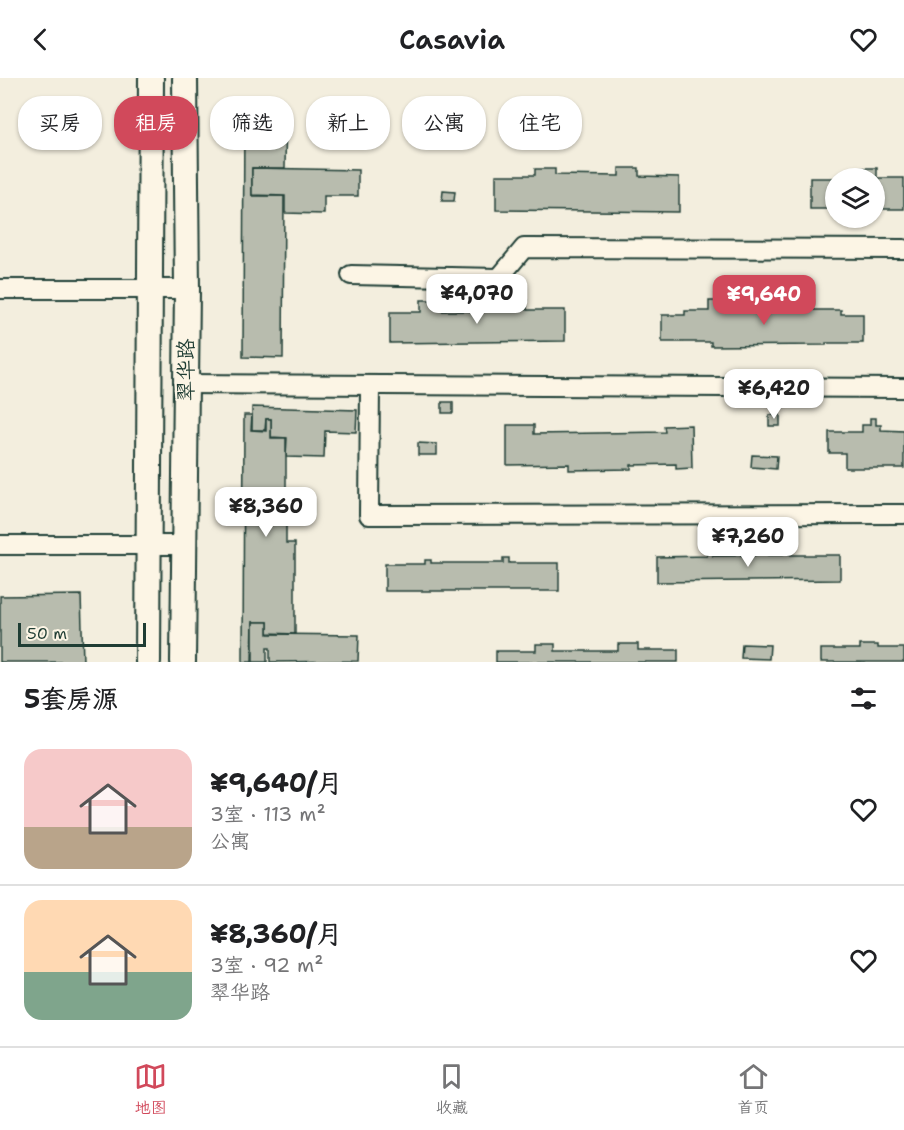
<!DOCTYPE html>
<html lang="zh">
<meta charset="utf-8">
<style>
:root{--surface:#fff;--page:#f2f2f2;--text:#202124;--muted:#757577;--line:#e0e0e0;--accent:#d1495b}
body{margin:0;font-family:"Shantell Sans","LXGW WenKai TC",sans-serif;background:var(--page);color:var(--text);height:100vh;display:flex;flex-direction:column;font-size:22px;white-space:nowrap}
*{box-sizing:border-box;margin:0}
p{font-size:20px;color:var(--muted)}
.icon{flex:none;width:33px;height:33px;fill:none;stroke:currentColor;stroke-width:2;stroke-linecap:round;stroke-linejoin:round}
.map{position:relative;height:584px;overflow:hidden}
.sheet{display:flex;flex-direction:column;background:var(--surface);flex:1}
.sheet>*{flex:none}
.top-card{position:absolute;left:18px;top:18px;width:600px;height:54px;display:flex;gap:12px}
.buttons{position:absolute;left:825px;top:90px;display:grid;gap:12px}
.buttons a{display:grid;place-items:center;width:60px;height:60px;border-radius:50%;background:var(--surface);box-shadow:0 2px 4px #0004;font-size:30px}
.scale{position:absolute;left:18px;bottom:15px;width:128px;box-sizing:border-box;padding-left:6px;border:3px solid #1f3d34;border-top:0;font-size:16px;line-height:21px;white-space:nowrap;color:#1f3d34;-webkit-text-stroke:4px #fcf5e5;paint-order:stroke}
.price{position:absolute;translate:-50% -51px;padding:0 14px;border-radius:12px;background:#fff;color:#222;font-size:20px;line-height:39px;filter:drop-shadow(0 2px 3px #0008)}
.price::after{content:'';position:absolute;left:50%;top:36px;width:18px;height:14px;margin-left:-9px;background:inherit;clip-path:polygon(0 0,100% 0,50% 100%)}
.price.selected{background:var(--accent);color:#fff}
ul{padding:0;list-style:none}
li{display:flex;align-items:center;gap:18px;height:150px;padding:0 24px}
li+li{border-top:2px solid var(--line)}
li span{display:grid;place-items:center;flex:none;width:168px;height:120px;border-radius:18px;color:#555}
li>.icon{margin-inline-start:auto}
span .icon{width:72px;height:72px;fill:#fffc;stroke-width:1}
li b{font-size:26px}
h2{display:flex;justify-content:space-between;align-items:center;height:72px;padding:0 24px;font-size:26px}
.chip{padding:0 21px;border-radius:24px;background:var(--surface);box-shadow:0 2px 4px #0004;font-size:21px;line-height:54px}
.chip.selected{background:var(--accent);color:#fff}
header{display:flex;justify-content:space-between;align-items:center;height:78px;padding:0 24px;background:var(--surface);font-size:27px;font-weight:600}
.tab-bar{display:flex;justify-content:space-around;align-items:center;height:84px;border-top:2px solid var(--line);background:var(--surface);font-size:16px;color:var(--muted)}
.tab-bar a{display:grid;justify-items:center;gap:3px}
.tab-bar .selected{color:var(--accent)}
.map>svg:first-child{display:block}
.building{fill:#b8bcae;stroke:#1f3d34;stroke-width:1.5}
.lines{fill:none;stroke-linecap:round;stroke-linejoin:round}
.minor-casing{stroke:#1f3d34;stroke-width:22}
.secondary-casing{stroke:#1f3d34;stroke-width:28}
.minor{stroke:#fcf5e5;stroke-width:18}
.secondary{stroke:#fcf5e5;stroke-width:24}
.labels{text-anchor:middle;stroke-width:4.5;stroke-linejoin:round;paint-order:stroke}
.street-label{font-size:21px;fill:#1f3d34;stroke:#fcf5e5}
</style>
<header><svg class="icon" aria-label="back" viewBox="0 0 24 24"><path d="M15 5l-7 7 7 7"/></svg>Casavia<svg class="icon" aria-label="heart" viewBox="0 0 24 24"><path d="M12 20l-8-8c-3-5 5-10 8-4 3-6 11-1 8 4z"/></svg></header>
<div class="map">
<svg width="904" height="584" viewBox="0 0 904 584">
<rect width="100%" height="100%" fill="#f3eede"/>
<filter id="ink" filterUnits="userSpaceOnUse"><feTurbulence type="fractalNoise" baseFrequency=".0167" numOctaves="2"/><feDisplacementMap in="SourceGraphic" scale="12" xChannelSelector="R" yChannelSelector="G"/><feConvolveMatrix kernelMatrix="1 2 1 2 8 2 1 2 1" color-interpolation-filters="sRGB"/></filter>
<g filter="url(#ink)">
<g class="building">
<polygon points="244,27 286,27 285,90 252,90 252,118 284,118 283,280 243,279"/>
<polygon points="252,90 358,92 358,118 324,118 324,136 285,135 285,118 252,117"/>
<polygon points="619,90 639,90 639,98 679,99 679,134 496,132 496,97 535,97 535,91 555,91 555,97 619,98"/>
<polygon points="857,90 877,90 877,100 904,100 904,131 874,131 874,100 836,100 836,131 810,131 810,100 857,100"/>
<polygon points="443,113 455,114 454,123 442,123"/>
<polygon points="421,222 442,222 442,233 505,233 505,222 527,222 527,232 565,232 565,263 390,265 390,234 421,234"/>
<polygon points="794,222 814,222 814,232 841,232 841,236 863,236 863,265 826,265 826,267 711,268 711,264 662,264 662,237 685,237 685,233 709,233 709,223 730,223 730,232 794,232"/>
<rect x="442" y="324" width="11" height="11"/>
<polygon points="252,329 357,332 356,354 325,353 324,380 286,379 287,360 271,359 271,341 266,341 265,352 252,352"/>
<polygon points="244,337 252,337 251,352 266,353 266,341 271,341 271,360 286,360 286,465 295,465 295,556 268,555 268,544 253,544 252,584 243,584"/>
<rect x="769" y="337" width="11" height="11"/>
<polygon points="870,340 876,340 876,347 881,347 881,352 904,353 904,390 845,390 845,375 829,375 829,354 862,354 862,347 870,347"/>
<polygon points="507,347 534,347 534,356 665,354 664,348 691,347 692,390 676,391 676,386 631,387 631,391 569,392 569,386 507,387"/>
<polygon points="418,365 437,366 437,377 418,377"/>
<polygon points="752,377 777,378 776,391 751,389"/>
<polygon points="713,470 713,478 783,477 783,471 789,471 789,477 840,477 840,502 657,504 657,479 707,478 707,471"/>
<polygon points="503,480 509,480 509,485 559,485 559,513 385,513 385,486 425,486 425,482 431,482 431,485 503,485"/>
<polygon points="81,517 83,584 0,584 0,518"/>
<polygon points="253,544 268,544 268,556 359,557 358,583 270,584 270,570 267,570 267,584 253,584"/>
<polygon points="536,566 555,566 555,573 618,573 618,566 638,566 638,572 678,572 678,584 496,584 496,573 536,573"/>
<polygon points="742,566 770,567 769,581 741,580"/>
<polygon points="860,567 878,567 878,570 904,570 904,584 821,584 821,571 860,571"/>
</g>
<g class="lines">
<defs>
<g id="minor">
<polyline points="351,197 499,200 524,170 904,171"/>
<polyline points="0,211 187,211"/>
<polyline points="186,306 904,310"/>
<polyline points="370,307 369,437 904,436"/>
<polyline points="0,467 184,467"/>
</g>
<g id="secondary">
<polyline points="148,584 151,0"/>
<polyline points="183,584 187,211 185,0"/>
</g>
</defs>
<use href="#minor" class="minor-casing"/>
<use href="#secondary" class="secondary-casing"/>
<use href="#minor" class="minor"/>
<use href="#secondary" class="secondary"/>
</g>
</g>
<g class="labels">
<g class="street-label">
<text transform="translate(186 292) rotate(-90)" y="7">翠华路</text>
</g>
</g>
</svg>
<div class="buttons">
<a><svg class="icon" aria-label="layers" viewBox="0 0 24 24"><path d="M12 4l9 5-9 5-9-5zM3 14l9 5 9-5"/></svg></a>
</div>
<div class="scale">50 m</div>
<b class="price" style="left:477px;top:247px">¥4,070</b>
<b class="price selected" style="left:764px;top:248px">¥9,640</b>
<b class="price" style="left:774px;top:342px">¥6,420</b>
<b class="price" style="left:266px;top:460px">¥8,360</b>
<b class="price" style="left:748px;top:490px">¥7,260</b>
<div class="top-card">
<a class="chip">买房</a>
<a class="chip selected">租房</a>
<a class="chip">筛选</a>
<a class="chip">新上</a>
<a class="chip">公寓</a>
<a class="chip">住宅</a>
</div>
</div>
<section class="sheet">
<h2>5套房源<svg class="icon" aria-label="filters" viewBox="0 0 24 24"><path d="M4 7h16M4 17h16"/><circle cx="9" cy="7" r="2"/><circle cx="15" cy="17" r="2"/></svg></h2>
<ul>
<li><span style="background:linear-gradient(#f6c9c9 65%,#b9a48a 0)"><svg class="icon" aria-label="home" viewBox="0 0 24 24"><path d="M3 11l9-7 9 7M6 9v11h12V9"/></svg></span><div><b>¥9,640/月</b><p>3室 · 113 m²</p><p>公寓</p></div><svg class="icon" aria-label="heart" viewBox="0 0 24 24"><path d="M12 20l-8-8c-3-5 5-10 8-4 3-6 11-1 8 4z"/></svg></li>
<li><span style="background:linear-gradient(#ffd9b3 60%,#7fa58c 0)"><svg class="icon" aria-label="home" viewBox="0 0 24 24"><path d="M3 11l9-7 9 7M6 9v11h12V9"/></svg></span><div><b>¥8,360/月</b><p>3室 · 92 m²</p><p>翠华路</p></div><svg class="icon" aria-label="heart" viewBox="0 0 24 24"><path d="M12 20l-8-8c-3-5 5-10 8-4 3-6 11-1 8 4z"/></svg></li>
</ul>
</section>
<nav class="tab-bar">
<a class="selected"><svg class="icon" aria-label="map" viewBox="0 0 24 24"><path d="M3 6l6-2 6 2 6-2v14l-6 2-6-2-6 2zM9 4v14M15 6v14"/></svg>地图</a>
<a><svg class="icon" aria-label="saved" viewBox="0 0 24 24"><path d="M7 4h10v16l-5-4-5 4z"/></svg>收藏</a>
<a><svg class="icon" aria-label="home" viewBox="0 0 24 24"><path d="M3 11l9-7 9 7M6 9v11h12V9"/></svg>首页</a>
</nav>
